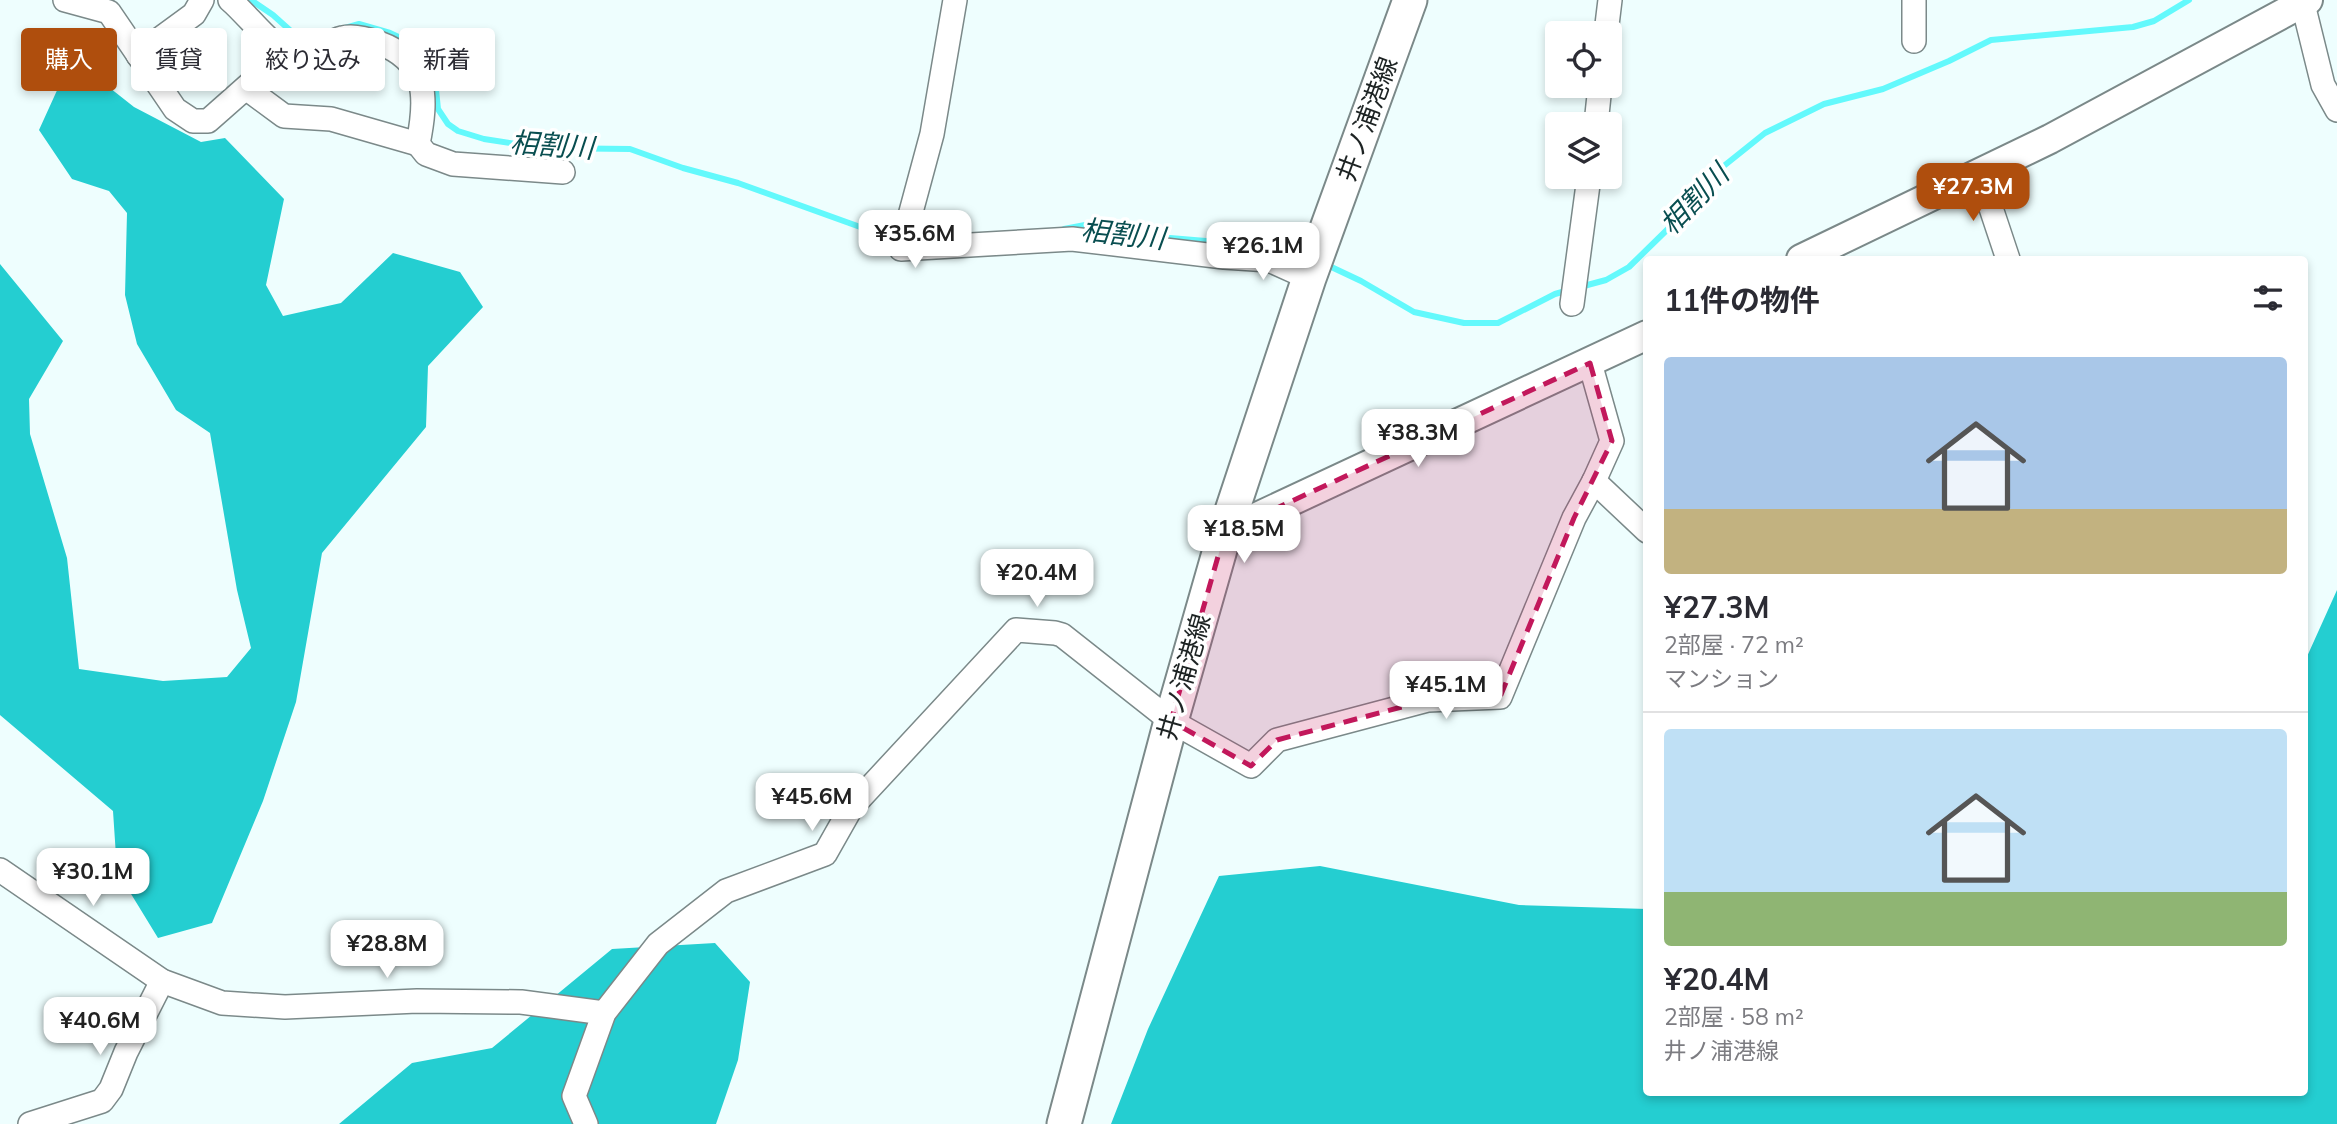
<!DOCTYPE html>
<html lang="ja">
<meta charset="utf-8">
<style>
:root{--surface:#fff;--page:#f7f7f7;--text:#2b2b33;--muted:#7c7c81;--line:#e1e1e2;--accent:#af4e0d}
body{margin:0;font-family:Mulish,"Noto Sans JP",sans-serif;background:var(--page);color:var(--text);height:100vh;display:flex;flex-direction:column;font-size:26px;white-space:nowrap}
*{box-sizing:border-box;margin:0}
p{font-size:23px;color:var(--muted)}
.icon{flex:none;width:38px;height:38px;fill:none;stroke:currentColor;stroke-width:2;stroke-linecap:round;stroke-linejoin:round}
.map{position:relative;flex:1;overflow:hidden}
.drawer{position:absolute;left:1643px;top:256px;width:665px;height:840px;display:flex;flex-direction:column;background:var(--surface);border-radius:7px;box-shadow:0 4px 10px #0003}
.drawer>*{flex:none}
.hud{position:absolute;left:21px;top:28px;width:665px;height:63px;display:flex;gap:14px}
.buttons{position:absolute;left:1545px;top:21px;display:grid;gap:14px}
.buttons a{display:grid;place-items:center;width:77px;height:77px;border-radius:7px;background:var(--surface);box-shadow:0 4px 10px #0003;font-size:35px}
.price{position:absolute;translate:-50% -60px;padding:0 16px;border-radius:14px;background:#fff;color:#222;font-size:23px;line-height:46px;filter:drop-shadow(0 2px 4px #0008)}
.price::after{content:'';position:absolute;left:50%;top:42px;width:21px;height:16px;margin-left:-10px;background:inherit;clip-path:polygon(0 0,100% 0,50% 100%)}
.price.active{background:var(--accent);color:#fff}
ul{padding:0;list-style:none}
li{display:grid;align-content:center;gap:14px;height:371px;padding:0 21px}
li+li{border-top:2px solid var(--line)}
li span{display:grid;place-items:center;height:217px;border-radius:7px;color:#555}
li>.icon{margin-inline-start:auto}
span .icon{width:126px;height:126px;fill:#fffc;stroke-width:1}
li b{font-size:30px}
h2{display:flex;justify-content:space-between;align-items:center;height:84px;padding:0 21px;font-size:30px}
.chip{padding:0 24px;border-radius:7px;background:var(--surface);box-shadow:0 4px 10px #0003;font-size:24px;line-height:63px}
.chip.active{background:var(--accent);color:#fff}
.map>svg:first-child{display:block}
.forest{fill:#24ced1}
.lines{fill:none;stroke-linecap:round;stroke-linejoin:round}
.stream{stroke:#63f9fc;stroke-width:6}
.minor-casing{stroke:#7b8989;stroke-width:26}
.tertiary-casing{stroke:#7b8989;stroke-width:32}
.secondary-casing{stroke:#7b8989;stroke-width:37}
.minor{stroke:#fff;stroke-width:23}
.tertiary{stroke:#fff;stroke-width:28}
.secondary{stroke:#fff;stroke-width:33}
.marked{fill:#c2185b;fill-opacity:0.2;stroke:#c2185b;stroke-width:5;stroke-dasharray:14 9;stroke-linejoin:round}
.labels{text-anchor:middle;stroke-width:7;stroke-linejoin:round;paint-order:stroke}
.street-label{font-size:26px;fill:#1d2323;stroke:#fff}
.water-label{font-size:28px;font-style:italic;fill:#094e50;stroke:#fff}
</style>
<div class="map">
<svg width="2337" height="1124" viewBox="0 0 2337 1124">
<rect width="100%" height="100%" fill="#eefefe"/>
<g class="forest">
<polygon points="96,77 134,107 201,142 225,138 284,199 266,285 283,316 341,303 393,253 460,272 483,307 428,366 426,427 322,553 296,702 263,801 212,923 158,938 117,871 113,811 0,715 0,264 63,341 29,399 30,434 67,558 79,669 163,681 227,677 251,648 237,590 210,433 176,410 137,344 125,295 127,213 109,191 72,179 39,130 59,86"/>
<polygon points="2337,590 2337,1124 1111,1124 1148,1029 1219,876 1320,866 1519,905 1647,909 1647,1092 2305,1092 2305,661"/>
<polygon points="715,943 750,982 738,1060 716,1124 339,1124 412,1063 492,1048 612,949"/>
</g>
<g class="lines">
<g class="stream">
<polyline points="251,0 273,15 302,41 328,32"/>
<polyline points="345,28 359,24 390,33 409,42 434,70 438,109 448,124 458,131 484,139 542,148 630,149 683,168 738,183 863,228 900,236"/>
<polyline points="1064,229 1085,225 1134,235 1289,248 1305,255"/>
<polyline points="1325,264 1361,281 1414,312 1464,323 1498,323 1555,294 1569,290"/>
<polyline points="1580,287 1606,280 1629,267 1673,224 1720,169 1765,133 1824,104 1883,89 1949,61 1991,40 2133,27 2154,21 2189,0"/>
</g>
<defs>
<g id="minor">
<polyline points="65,0 109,12 175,109 193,121 208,121 260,75 272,41"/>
<path d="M230 0C247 14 274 51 294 56 307 60 327 41 342 38 353 35 368 39 379 43 429 61 427 99 418 144L426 154 453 164 563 172"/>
<polyline points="955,0 932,134 901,249 1072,239 1224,257 1269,260 1309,278"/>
<polyline points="2302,0 2323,85 2337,110"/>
<polyline points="1606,33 1610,0"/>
<polyline points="1914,41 1914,0"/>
<polyline points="138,55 194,14 202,0"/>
<polyline points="246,88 284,116 331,119 418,144"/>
<polyline points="1596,124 1600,86"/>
<polyline points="1979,172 2008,259"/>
<polyline points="1572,304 1589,177"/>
<polyline points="1594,481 1647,531"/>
<polyline points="0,870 162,981 222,1003 285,1007 417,1001 521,1002 604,1013"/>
<polyline points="30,1124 102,1101 111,1089 126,1052 162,981"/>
<polyline points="586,1124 574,1096 604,1013 658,944 726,891 825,854 851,808 1016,630 1055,633 1062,635 1171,721 1251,766 1277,740 1428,700 1500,697 1574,518 1594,481 1612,441 1590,363"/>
</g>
<g id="tertiary">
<polyline points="1801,259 2050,139 2308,0"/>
<polyline points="1225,532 1647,335"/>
</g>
<polyline id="secondary" points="1064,1124 1171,721 1225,532 1309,278 1410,0"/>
</defs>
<use href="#minor" class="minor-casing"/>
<use href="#tertiary" class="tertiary-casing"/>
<use href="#secondary" class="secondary-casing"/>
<use href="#minor" class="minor"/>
<use href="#tertiary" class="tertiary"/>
<use href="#secondary" class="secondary"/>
</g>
<path class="marked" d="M1590 363 1612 441 1574 518 1500 697 1428 700 1277 740 1251 766 1171 721 1225 532Z"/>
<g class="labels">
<g class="street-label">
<text transform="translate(1367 119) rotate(-70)" y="9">井ノ浦港線</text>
<text transform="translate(1184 677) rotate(-74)" y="9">井ノ浦港線</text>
</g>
<g class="water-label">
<text transform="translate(552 145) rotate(4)" y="10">相割川</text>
<text transform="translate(1694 199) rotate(-46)" y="10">相割川</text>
<text transform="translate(1123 234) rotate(6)" y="10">相割川</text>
</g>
</g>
</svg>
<div class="buttons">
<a><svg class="icon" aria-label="locate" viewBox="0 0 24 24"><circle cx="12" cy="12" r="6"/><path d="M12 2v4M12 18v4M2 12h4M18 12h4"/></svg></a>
<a><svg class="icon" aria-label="layers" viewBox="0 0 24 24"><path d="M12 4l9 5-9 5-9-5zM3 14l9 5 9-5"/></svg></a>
</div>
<b class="price active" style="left:1973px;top:223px">¥27.3M</b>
<b class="price" style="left:915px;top:270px">¥35.6M</b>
<b class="price" style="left:1263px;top:282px">¥26.1M</b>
<b class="price" style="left:1418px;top:469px">¥38.3M</b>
<b class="price" style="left:1244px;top:565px">¥18.5M</b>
<b class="price" style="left:1037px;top:609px">¥20.4M</b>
<b class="price" style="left:1446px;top:721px">¥45.1M</b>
<b class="price" style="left:812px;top:833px">¥45.6M</b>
<b class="price" style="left:93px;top:908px">¥30.1M</b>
<b class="price" style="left:387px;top:980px">¥28.8M</b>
<b class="price" style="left:100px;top:1057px">¥40.6M</b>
<div class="hud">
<a class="chip active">購入</a>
<a class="chip">賃貸</a>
<a class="chip">絞り込み</a>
<a class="chip">新着</a>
</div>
<section class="drawer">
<h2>11件の物件<svg class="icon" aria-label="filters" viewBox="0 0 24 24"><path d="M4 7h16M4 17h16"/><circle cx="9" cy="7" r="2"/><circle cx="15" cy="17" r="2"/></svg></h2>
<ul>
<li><span style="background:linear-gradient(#a9c7e8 70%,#c2b280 0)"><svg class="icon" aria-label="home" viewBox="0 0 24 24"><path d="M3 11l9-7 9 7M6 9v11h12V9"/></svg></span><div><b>¥27.3M</b><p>2部屋 · 72 m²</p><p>マンション</p></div></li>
<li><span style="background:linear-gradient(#bfe0f5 75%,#8fb573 0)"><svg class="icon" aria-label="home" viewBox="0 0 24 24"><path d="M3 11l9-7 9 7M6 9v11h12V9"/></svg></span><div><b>¥20.4M</b><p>2部屋 · 58 m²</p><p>井ノ浦港線</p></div></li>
</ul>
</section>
</div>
